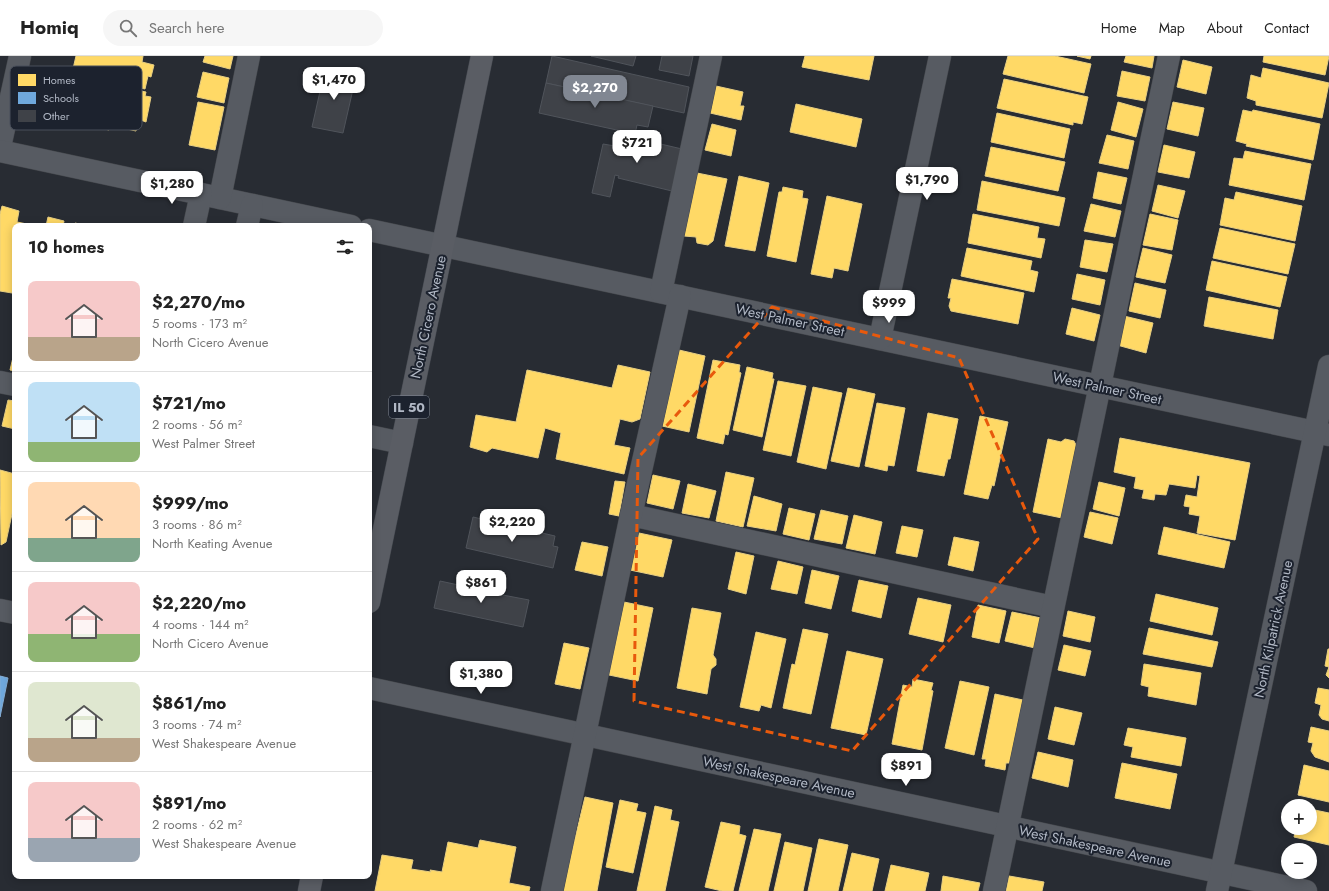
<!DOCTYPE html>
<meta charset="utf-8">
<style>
:root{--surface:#fff;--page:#f6f6f6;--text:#222;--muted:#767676;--line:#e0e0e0;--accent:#818792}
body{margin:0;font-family:Jost,sans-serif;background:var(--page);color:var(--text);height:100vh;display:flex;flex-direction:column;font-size:15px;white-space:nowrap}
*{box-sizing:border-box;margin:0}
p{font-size:13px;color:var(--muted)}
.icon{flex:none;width:22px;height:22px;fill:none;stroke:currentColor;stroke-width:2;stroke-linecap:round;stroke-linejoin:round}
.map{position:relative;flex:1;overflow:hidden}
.panel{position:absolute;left:12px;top:167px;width:360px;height:656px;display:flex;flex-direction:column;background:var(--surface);border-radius:8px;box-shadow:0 2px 10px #0003}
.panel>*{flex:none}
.controls{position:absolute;left:1281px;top:743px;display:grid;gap:8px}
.controls a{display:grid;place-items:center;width:36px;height:36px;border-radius:50%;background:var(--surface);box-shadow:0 2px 10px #0003;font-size:20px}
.price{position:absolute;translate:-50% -34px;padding:0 9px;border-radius:8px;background:#fff;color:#222;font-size:13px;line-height:26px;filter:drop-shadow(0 1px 2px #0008)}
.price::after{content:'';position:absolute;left:50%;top:24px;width:12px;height:9px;margin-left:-6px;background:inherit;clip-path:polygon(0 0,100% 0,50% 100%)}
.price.active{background:var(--accent);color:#fff}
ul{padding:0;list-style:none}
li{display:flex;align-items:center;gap:12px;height:100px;padding:0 16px}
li+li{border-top:1px solid var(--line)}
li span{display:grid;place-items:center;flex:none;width:112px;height:80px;border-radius:8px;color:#555}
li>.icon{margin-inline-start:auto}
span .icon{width:48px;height:48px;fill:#fffc;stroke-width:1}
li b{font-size:17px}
h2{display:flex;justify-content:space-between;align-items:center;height:48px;padding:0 16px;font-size:17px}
header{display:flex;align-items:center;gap:24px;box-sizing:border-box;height:56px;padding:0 20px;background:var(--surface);border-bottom:1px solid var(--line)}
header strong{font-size:19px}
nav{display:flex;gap:22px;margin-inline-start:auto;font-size:14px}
.search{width:280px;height:36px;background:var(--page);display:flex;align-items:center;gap:10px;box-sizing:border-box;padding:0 14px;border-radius:22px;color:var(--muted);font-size:15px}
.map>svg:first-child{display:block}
.homes{fill:#ffd966;stroke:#e8cf82}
.schools{fill:#6fa8dc;stroke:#83add5}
.building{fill:#3f4248;stroke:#50545b}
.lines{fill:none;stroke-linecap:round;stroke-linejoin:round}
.minor-casing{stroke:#44474c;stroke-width:23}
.major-casing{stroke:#454950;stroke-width:23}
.minor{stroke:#575b62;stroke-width:22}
.major{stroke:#5a5d64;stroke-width:22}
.marked{fill:none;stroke:#e8590c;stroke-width:3;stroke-dasharray:8 5;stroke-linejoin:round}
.labels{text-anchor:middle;stroke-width:4;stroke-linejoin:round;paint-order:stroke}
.shield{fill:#1c222e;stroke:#848b98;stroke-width:1}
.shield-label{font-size:13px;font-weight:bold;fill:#b1b8c5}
.street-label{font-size:14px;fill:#b1b8c5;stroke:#1c222e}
.key{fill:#1c222e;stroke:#494f5b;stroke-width:1}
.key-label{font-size:11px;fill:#b1b8c5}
</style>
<header>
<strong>Homiq</strong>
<div class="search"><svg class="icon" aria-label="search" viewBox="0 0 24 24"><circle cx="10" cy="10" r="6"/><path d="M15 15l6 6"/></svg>Search here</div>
<nav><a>Home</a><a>Map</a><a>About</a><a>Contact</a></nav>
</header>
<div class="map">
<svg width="1329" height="835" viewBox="0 0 1329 835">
<rect width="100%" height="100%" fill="#282c33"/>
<g class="homes">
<polygon points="76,0 143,0 142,6 154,9 151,21 148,20 145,33 72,17"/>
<polygon points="205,0 233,0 230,13 203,6"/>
<polygon points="805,0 874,0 869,24 802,11"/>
<polygon points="1008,0 1055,0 1091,8 1084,37 1003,18"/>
<polygon points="1077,0 1091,0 1090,3"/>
<polygon points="1126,0 1154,0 1152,12 1124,6"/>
<polygon points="1264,0 1329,0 1325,19 1263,6"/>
<polygon points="1183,4 1212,11 1206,38 1177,31"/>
<polygon points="1263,12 1329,27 1322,62 1256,49 1256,45 1247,42 1251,19 1261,22"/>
<polygon points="1122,15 1150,21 1145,45 1117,40"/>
<polygon points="203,16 229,22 224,47 197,41"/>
<polygon points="70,20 146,36 145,40 151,41 146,66 138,63 136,75 109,69 109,74 77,67 78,61 63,58"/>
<polygon points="1004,23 1088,41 1082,68 1073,66 1073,69 997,52"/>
<polygon points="716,30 743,36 740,50 744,50 741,64 710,57"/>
<polygon points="198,46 224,51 215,94 189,89"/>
<polygon points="1118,46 1143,53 1136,81 1111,74"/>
<polygon points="1173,46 1204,52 1198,80 1167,73"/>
<polygon points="796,48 862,63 856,91 790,76"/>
<polygon points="1243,54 1252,56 1253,54 1320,68 1313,104 1246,90 1247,88 1236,85"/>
<polygon points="997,57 1070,73 1064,102 991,86"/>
<polygon points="712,68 736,74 731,100 705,94"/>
<polygon points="1107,79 1134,85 1128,113 1099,107"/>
<polygon points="1164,89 1195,96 1189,122 1158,116"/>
<polygon points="991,91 1065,106 1058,135 985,120"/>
<polygon points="1245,95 1311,108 1304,144 1229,129 1234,102 1243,103"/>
<polygon points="1098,116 1127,122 1121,148 1093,142"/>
<polygon points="697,117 727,123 713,185 708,189 697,187 696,181 684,180"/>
<polygon points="739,120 769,127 755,195 725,190"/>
<polygon points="982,125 1065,142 1059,170 977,154"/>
<polygon points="1158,129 1185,135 1178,162 1152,155"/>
<polygon points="783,131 803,135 802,142 808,143 796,206 767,200 779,136 782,136"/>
<polygon points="1236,136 1302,150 1295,185 1220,169 1225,142 1234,144"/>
<polygon points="827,140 862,148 848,215 834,212 832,222 811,218"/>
<polygon points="1091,148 1121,155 1115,181 1084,175"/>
<polygon points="2,150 19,155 17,166 27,168 27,170 15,170 15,224 12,237 0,235 0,158"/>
<polygon points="973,158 1039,171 1037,182 1045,183 1041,202 968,187"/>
<polygon points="1150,158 1178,164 1172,194 1143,189"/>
<polygon points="48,161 64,165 63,170 46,170"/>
<polygon points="75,167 88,170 74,170"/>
<polygon points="1220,172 1295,188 1288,218 1213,202"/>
<polygon points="1085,184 1113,188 1107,216 1080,211"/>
<polygon points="967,192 1032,205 1030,214 1038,216 1034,236 961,220"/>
<polygon points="1143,192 1172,199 1165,227 1136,221"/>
<polygon points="1212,205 1287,221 1280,251 1206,234"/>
<polygon points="1077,218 1105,224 1100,249 1072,243"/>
<polygon points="952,223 1024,237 1018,268 951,255 949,250 951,242 948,242"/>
<polygon points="1135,227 1166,234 1160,262 1129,255"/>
<polygon points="1209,241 1278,254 1273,283 1204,270"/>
<polygon points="1072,252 1100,259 1094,285 1066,278"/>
<polygon points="1124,260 1153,267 1146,297 1117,289"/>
<polygon points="15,293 15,315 10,314"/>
<polygon points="679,294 705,300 689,376 662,370"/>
<polygon points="713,304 740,309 739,316 741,317 728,379 725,378 723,388 697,382"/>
<polygon points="618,309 650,316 640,363 632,366 620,363 614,389 630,392 624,418 556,403 561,377 545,372 538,402 492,392 487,396 470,391 476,359 516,366 527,314 612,332"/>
<polygon points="747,311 773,317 772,323 774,323 762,381 733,374"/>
<polygon points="778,325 806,330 791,400 763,394"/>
<polygon points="813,331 842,337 826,413 797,406"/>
<polygon points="848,332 875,338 859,411 831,405"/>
<polygon points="8,344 15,345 15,373 2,370"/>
<polygon points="877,347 905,352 894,410 888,409 887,415 865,410"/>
<polygon points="928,357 958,363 950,403 948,403 944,420 917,415"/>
<polygon points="980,360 1008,366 994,430 992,429 988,443 964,438"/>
<polygon points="1120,382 1250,407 1235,484 1197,477 1200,460 1189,458 1190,451 1184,450 1186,439 1197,441 1200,420 1197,419 1195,432 1169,428 1166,439 1155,438 1154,444 1142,442 1144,434 1134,432 1136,421 1114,416"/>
<polygon points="1048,383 1061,386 1065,383 1074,385 1076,389 1077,390 1062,462 1033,456"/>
<polygon points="0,414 15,418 15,444 6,486 1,489"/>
<polygon points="726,416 754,422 743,471 716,465"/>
<polygon points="653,419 680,425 673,453 647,447"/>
<polygon points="615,425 625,426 619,460 609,458"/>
<polygon points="1099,426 1125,432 1119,460 1093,453"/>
<polygon points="688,428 716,435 709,462 682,457"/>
<polygon points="754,440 782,448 776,475 747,470"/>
<polygon points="789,452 815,458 809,484 783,478"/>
<polygon points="821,454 848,460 842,488 814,483"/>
<polygon points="1090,456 1118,462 1112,488 1084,481"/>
<polygon points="854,459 882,466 875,498 846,492"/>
<polygon points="902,470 923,474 917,501 896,497"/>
<polygon points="1164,471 1230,486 1224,512 1158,498"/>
<polygon points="639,477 672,484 663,521 630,514"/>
<polygon points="954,481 979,486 973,515 948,509"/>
<polygon points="582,486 608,491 602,520 575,514"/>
<polygon points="736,496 754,500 746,538 728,533"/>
<polygon points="778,505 803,511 797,538 771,533"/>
<polygon points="812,514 839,520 831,553 805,547"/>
<polygon points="859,524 888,530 881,562 852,555"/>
<polygon points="1156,538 1218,552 1212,579 1150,565"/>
<polygon points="918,542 951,549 943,586 909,578"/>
<polygon points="624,546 653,552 638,625 609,619"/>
<polygon points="978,549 1006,555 999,587 972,581"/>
<polygon points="692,552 721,557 713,599 716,603 716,609 711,613 707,638 677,632"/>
<polygon points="1068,555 1095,561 1090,586 1063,580"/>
<polygon points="1012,556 1041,562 1035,592 1005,585"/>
<polygon points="1149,572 1218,586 1212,611 1143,598"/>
<polygon points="803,573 828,578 811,658 783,652 792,608 795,609"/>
<polygon points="756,576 786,583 771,652 761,649 759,655 740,651"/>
<polygon points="564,587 589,592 580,633 555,628"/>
<polygon points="1064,589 1091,595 1085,620 1058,614"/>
<polygon points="1328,593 1329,593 1329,622 1326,619 1329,611 1325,610"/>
<polygon points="847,595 883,603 866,679 831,672"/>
<polygon points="1144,608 1201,617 1196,649 1148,640 1149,631 1141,629"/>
<polygon points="913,623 933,627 931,634 933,635 922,694 892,688 903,629 912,631"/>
<polygon points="960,625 989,631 974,699 945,692"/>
<polygon points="1318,632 1329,634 1329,665 1322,663 1319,659 1321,649 1315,647"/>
<polygon points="995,638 1023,644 1010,707 1006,707 1005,714 985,710 986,703 982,703"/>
<polygon points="1055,651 1082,657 1074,689 1048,683"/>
<polygon points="1311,671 1329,675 1329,706 1315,701 1311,695 1313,687 1308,686"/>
<polygon points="1128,672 1186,682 1181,710 1131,701 1133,691 1124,689"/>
<polygon points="1038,696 1073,704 1068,731 1032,722"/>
<polygon points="1122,707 1177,718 1170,753 1115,742"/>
<polygon points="1304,709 1329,715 1329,746 1298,739"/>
<polygon points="585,741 613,747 597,835 562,835"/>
<polygon points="620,744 638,748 636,755 646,757 633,817 606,811"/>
<polygon points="655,750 672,754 670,764 679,766 665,835 637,835"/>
<polygon points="1310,753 1329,757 1329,789 1294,781 1296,772 1310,772"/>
<polygon points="721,766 740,770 739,778 746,780 733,835 722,835 705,831"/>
<polygon points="754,773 781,778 768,835 739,835"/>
<polygon points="819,783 848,789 838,835 808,835"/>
<polygon points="480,784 516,791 509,827 530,831 529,835 375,835 382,799 413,804 411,813 431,816 430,814 442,816 448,786 478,792"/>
<polygon points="785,786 812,792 803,835 774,835"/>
<polygon points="852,797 879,803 872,835 843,835"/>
<polygon points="891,809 929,817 925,835 885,835"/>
<polygon points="943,820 980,827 978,835 941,835"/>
<polygon points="1009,820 1044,826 1042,835 1006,835"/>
</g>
<polygon class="schools" points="0,620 8,622 0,661"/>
<g class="building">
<polygon points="552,0 689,31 684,57 546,27"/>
<polygon points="591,0 636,0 633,10"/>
<polygon points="662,0 693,0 689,20 659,14"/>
<polygon points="325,13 356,20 343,77 312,71"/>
<polygon points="546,27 653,50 648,71 637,69 635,78 539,57"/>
<polygon points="618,78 682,93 672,135 618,122 619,120 615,119 610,141 592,137 603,88 615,90"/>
<polygon points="473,461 555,480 553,490 558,491 553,512 466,492"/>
<polygon points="440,525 477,533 475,539 486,541 487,536 529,544 523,571 434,552"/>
</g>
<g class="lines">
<defs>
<g id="minor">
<polyline points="0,91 20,0"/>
<polyline points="0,95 351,170"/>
<polyline points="220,142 249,0"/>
<polyline points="194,170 201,138"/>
<polyline points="247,170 252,149"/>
<polyline points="369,174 1329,379"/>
<polyline points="661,236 711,0"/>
<polyline points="880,283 940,0"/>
<polyline points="0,326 15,329"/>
<polyline points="369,380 402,387"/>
<polyline points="631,459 1053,551"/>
<polyline points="0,554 15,557"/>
<polyline points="369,632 1306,835"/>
<polyline points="552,835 631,459 680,240"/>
<polyline points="994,835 1169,0"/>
<polyline points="1217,835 1329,310"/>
</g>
<g id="major">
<polyline points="369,546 482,0"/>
<polyline points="309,835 312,820"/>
</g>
</defs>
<use href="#minor" class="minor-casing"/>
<use href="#major" class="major-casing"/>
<use href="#minor" class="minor"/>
<use href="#major" class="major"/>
</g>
<path class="marked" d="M772 251 959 302 1038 483 852 695 634 645 638 402Z"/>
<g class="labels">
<rect class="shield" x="389" y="340" width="40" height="22" rx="3"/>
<g class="shield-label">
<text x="409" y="356">IL 50</text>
</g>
<g class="street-label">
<text transform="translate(428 261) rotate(-78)" y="5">North Cicero Avenue</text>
<text transform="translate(790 264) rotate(12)" y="5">West Palmer Street</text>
<text transform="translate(1107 332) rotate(12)" y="5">West Palmer Street</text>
<text transform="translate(1273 573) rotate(-78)" y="5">North Kilpatrick Avenue</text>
<text transform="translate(779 721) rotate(12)" y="5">West Shakespeare Avenue</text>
<text transform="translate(1095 790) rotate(12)" y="5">West Shakespeare Avenue</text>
</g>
</g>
<rect x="10" y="10" width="132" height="64" rx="6" class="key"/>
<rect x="18" y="18" width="18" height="12" fill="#ffd966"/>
<rect x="18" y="36" width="18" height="12" fill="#6fa8dc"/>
<rect x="18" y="54" width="18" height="12" fill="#3f4248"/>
<g class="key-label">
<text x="43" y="28">Homes</text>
<text x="43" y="46">Schools</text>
<text x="43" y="64">Other</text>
</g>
</svg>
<div class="controls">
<a>+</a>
<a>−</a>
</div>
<b class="price" style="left:334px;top:45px">$1,470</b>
<b class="price active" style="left:595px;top:53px">$2,270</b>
<b class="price" style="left:637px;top:108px">$721</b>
<b class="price" style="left:927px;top:145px">$1,790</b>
<b class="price" style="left:172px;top:149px">$1,280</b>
<b class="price" style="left:889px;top:268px">$999</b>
<b class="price" style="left:512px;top:487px">$2,220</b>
<b class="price" style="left:481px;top:548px">$861</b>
<b class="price" style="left:481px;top:639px">$1,380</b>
<b class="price" style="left:906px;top:731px">$891</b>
<section class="panel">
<h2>10 homes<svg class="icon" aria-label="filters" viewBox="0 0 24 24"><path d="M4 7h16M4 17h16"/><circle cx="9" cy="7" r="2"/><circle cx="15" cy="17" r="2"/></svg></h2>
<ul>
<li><span style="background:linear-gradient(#f6c9c9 70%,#b9a48a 0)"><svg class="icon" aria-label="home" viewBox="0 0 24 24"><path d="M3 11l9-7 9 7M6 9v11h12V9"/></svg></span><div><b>$2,270/mo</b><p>5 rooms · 173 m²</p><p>North Cicero Avenue</p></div></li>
<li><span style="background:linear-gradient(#bfe0f5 75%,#8fb573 0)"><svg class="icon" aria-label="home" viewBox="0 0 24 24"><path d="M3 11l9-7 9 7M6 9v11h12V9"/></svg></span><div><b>$721/mo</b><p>2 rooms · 56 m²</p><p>West Palmer Street</p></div></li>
<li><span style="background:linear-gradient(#ffd9b3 70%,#7fa58c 0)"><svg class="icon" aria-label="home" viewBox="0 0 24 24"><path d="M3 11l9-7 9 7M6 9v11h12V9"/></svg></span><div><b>$999/mo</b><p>3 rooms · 86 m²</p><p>North Keating Avenue</p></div></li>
<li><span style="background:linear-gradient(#f6c9c9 65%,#8fb573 0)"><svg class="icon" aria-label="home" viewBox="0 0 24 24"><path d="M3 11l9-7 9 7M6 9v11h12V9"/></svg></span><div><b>$2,220/mo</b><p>4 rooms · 144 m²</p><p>North Cicero Avenue</p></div></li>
<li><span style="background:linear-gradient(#dfe7d0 70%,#b9a48a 0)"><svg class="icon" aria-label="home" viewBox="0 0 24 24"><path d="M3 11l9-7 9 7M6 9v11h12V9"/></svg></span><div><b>$861/mo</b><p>3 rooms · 74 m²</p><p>West Shakespeare Avenue</p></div></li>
<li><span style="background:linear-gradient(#f6c9c9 70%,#9aa5b1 0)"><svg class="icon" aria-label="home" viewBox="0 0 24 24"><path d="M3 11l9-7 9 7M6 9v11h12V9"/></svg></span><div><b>$891/mo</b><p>2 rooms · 62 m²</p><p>West Shakespeare Avenue</p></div></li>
</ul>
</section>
</div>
